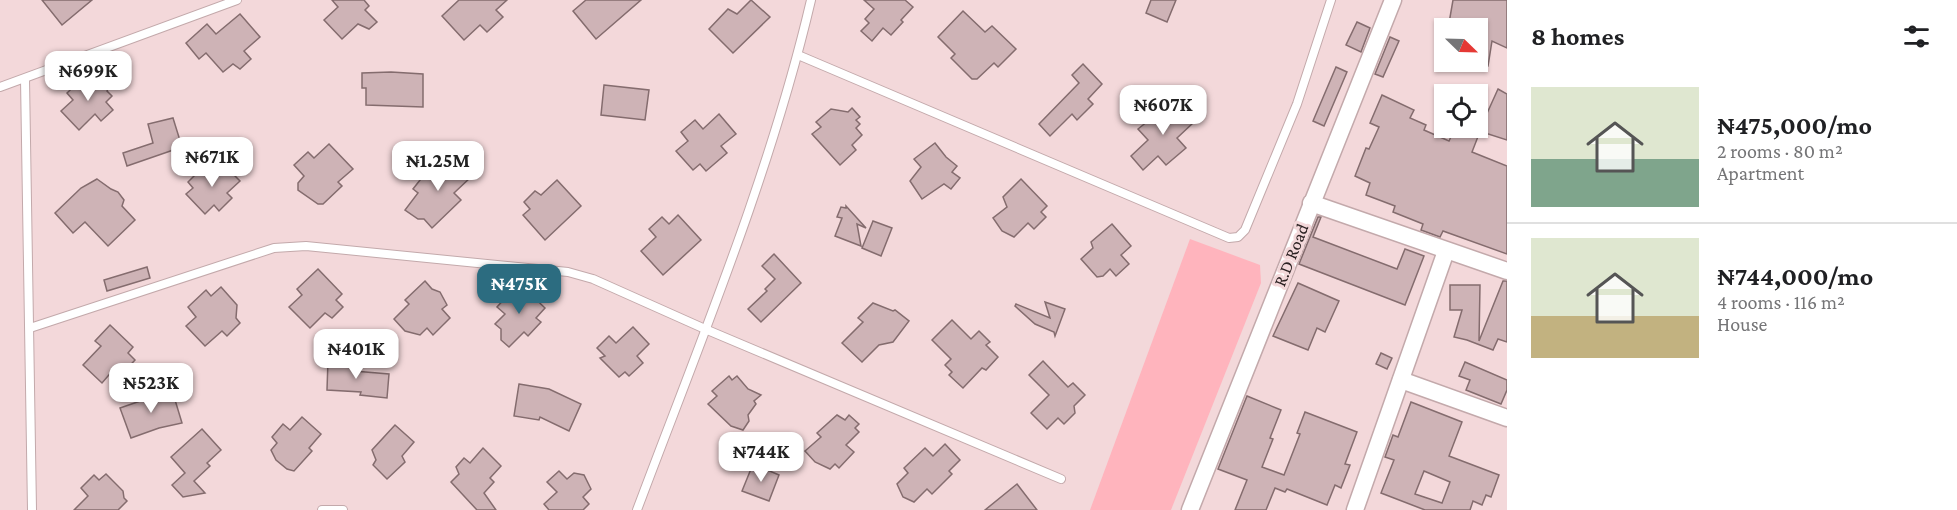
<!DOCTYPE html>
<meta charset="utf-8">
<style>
:root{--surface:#fff;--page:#f6f6f6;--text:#202124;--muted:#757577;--line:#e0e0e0;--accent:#2c6c80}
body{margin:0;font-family:"Crimson Pro",serif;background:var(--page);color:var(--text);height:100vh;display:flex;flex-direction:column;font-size:22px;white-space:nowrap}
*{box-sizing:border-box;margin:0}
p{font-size:20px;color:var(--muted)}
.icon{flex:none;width:33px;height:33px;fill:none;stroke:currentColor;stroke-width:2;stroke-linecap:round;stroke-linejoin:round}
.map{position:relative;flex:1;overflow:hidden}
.panel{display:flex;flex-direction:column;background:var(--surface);width:450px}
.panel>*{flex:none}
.needle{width:39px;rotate:113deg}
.controls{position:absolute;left:1434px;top:18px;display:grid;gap:12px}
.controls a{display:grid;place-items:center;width:54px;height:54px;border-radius:0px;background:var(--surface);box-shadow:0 2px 4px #0004;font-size:30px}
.price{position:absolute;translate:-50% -51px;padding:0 14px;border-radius:12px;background:#fff;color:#222;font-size:20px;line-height:39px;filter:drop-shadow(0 2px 3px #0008)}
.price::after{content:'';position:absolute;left:50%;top:36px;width:18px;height:14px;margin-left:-9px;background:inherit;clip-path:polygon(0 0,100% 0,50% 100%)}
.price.selected{background:var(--accent);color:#fff}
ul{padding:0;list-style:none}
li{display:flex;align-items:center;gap:18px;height:150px;padding:0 24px}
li+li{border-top:2px solid var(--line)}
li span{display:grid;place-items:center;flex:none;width:168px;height:120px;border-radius:0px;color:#555}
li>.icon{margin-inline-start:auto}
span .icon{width:72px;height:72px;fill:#fffc;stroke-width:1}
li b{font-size:26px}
h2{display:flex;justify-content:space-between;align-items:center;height:72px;padding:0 24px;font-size:26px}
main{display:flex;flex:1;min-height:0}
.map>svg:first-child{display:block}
.grass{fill:#ffb4bd}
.building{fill:#ceb3b6;stroke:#846c6e;stroke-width:1.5;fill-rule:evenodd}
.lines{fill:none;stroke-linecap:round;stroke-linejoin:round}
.service-casing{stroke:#c3a9ab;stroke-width:10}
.minor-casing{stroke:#c3a9ab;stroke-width:19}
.service{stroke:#fff;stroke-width:8}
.minor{stroke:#fff;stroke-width:16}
.labels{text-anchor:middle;stroke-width:6;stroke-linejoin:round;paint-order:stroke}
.street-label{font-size:18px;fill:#2c2223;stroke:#f3d8da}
</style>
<main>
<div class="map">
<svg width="1507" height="510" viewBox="0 0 1507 510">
<rect width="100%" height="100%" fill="#f3d8da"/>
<polygon class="grass" points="1190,239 1260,265 1261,283 1171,510 1090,510"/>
<g class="building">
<polygon points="42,0 92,0 62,25"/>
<polygon points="332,0 364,0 369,6 365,10 377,22 369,29 358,24 342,39 324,20 338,7"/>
<polygon points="459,0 507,0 496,10 503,17 487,32 480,25 464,40 442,16"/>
<polygon points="586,0 641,0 596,39 573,11"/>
<polygon points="751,0 770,17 733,53 709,29 728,9 737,14"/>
<polygon points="864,0 905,0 913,7 901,20 903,22 891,35 883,28 872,41 861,31 869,23 865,19 874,9"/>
<polygon points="1151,0 1176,0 1167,22 1146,13"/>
<polygon points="1453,0 1507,0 1507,48 1492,41 1488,66 1478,65 1478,28 1461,28 1449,23"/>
<polygon points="963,11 985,32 992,26 1016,49 998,67 994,63 977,79 972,79 951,58 955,54 938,37"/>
<polygon points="240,14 260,37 244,51 251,59 240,69 233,64 223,72 206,53 199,59 186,43 207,24 216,34"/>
<polygon points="1357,22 1370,28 1361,52 1346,45"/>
<polygon points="1390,37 1399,41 1383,77 1375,74"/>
<polygon points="1083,64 1102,84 1088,99 1093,104 1077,120 1072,114 1050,136 1039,124 1079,83 1072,75"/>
<polygon points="1336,67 1347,72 1324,126 1313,121"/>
<polygon points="391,72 423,74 423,107 366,105 366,88 362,88 362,73"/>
<polygon points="88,73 97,83 102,81 109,87 107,91 112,96 106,102 113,110 101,121 95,114 79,130 61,111 73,100 67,93"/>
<polygon points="604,85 649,90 645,120 601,115"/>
<polygon points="1498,89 1507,94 1507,140 1479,131"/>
<polygon points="1382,95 1414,110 1410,118 1426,125 1424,130 1449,141 1455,128 1464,128 1479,134 1472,152 1507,166 1507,254 1443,231 1440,237 1421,230 1423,224 1393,212 1395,206 1366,195 1370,183 1355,176 1366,148 1369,149 1379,127 1370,123"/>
<polygon points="1173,101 1193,123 1177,138 1186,148 1166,165 1158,156 1143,170 1131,156 1148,140 1138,129"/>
<polygon points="852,108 860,117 856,120 860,124 856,128 862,135 852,145 856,150 840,165 812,134 821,127 816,122 831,109 848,112"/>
<polygon points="719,114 736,134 721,146 727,153 706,171 700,164 693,170 676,151 688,141 681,132 695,120 703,129"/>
<polygon points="173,118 182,147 127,166 123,153 153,143 148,124"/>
<polygon points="935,143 946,157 957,166 952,172 960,178 951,189 944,184 922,199 910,181 921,167 914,159"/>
<polygon points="329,144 353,169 338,182 342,186 323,204 318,204 298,190 298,183 304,176 294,165 308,152 314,158"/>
<polygon points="448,155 472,176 454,193 461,200 432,228 424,219 418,219 405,210 418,193 413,189 424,175 430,179"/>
<polygon points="220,161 240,181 227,193 232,198 219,211 214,205 205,214 186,194 193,188 188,182 200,170 206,175"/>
<polygon points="97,179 111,189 118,192 124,200 122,206 135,220 108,246 85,222 73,233 55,213 81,188"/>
<polygon points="1021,179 1047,206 1041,212 1046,217 1034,229 1028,223 1014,237 1002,231 993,218 1007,207 1003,197"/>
<polygon points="557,180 581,206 545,240 523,215 530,209 524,202 535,191 541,195"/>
<polygon points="846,206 866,228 857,224 861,246 835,236 842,218 837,217 841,207 846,208"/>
<polygon points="678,215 701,240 663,275 641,251 656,237 649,229 662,217 669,224"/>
<polygon points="1318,217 1321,217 1313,237 1397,269 1405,249 1424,256 1405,305 1299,264"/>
<polygon points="873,221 892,228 881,256 862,248"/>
<polygon points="1112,224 1131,246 1121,255 1129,264 1116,276 1110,269 1103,276 1097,277 1081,259 1093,248 1091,242"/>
<polygon points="774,254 801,283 761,322 748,309 767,291 765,289 775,279 762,266"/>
<polygon points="147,267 150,278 107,291 104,280"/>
<polygon points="318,269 342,294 336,300 343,307 332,318 325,313 310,328 289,307 302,295 297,289"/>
<polygon points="425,281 432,289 440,292 447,305 442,309 450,318 433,335 427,328 420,335 405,331 394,319 409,304 405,300"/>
<polygon points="1503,281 1507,281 1507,342 1498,339 1493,350 1467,340 1454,337 1462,310 1450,310 1450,285 1480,285 1479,341"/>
<polygon points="519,283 545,308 536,318 541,322 528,336 524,332 509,347 501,340 501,329 495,324 505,314 497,307"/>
<polygon points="1298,283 1339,301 1325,332 1317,328 1308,350 1273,336"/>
<polygon points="221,287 237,305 236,318 240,323 227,336 222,331 205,346 186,326 196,317 188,307 206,290 211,296"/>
<polygon points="1045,302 1065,309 1055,336 1054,332 1035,324 1015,306 1016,304 1050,318"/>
<polygon points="873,303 893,311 895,310 909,321 893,342 879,345 862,362 842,343 863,322 858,318"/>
<polygon points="952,320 971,339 979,331 990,342 986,345 998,357 986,370 982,368 963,388 949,375 952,372 945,365 951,359 932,340"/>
<polygon points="110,325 133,347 128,353 135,360 121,375 114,369 102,383 83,365 101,346 95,341"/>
<polygon points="633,327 649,344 637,356 643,363 629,376 625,372 619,377 600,358 605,356 597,348 609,336 616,343"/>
<polygon points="1381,353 1392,358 1387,369 1376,364"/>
<polygon points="328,360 355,361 354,371 389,374 387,398 360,395 361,392 327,390"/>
<polygon points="1043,361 1068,387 1073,383 1085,395 1074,406 1075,413 1064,424 1058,418 1047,429 1031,413 1049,395 1029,375"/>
<polygon points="1465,362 1507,380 1507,390 1501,404 1466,390 1470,380 1459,376"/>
<polygon points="729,376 732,380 737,376 748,389 761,395 754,401 756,404 748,415 749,421 743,430 731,426 708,404 717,396 712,391"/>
<polygon points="519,384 549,389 581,404 569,431 540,417 539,420 514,416"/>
<polygon points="172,390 182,423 159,428 131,438 120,408"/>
<polygon points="1247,396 1281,410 1270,438 1273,439 1262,467 1284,475 1300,434 1297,433 1305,412 1357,432 1345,464 1350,465 1341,488 1335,485 1327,505 1287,489 1285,492 1275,488 1266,510 1235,510 1247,480 1218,469"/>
<path d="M1411 402 1462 422 1449 456 1499 475 1491 497 1486 495 1482 505 1473 501 1470 510H1425L1381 493 1394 460 1385 457 1393 435 1398 437ZM1424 471 1450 482 1442 503 1415 494Z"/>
<polygon points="837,415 845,420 849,415 859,424 855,428 859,432 846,445 854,452 839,468 835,464 830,469 815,462 805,451 821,437 817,433"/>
<polygon points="302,417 321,434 309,448 312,451 294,471 287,469 276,460 271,450 277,443 272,437 283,424 290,430"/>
<polygon points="395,425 414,442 402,456 405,462 387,479 373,465 376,460 372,450"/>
<polygon points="202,429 221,450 207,463 210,466 194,481 205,493 183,497 172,485 185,473 171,457"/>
<polygon points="945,444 960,460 949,471 952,474 932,494 927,489 914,502 903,497 897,484 908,473 904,468 925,448 933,456"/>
<polygon points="483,448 501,466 490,478 494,482 484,493 496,510 477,510 451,482 459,474 456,467 464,458 470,463"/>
<polygon points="753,464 779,475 769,501 742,491"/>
<polygon points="559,471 567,479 574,473 584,475 591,489 583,497 589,504 583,510 549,510 544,504 557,492 547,482"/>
<polygon points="106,474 123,491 124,498 127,501 118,510 74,510 88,496 81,488 94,475 99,480"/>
<polygon points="1017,484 1037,510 985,510"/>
</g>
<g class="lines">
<defs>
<g id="service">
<polyline points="798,55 1229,238 1238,237 1245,230 1297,104 1331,0"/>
<polyline points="25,79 32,510"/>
<polyline points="0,87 237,0"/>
<polyline points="30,328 274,248 306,246 568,272 593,279 705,329 1061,479"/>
<polyline points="322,510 343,510"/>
<path d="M637 510C700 342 770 175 811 0"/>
</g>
<g id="minor">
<polyline points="1311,203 1507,271"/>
<polyline points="1401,380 1507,418"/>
<polyline points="1190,510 1393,0"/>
<polyline points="1355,510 1446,251"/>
</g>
</defs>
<use href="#service" class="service-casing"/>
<use href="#minor" class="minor-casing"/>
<use href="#service" class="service"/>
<use href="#minor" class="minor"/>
</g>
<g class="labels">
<g class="street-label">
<text transform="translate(1291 255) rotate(-68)" y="6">R.D Road</text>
</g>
</g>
</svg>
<div class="controls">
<a><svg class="needle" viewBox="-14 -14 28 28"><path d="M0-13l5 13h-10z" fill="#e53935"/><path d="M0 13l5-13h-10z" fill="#757577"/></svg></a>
<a><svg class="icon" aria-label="locate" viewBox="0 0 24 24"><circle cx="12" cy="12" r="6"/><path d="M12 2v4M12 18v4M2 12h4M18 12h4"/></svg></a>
</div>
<b class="price" style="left:88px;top:102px">₦699K</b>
<b class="price" style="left:1163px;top:136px">₦607K</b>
<b class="price" style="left:212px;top:188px">₦671K</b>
<b class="price" style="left:438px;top:192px">₦1.25M</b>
<b class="price selected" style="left:519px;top:315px">₦475K</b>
<b class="price" style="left:356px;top:380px">₦401K</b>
<b class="price" style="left:151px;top:414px">₦523K</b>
<b class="price" style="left:761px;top:483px">₦744K</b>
</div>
<section class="panel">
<h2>8 homes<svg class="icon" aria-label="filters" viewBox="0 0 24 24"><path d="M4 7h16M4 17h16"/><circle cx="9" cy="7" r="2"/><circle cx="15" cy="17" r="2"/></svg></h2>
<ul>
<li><span style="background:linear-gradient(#dfe7d0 60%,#7fa58c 0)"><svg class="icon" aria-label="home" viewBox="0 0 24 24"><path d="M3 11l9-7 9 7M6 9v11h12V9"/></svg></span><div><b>₦475,000/mo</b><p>2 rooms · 80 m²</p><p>Apartment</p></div></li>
<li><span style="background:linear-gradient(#dfe7d0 65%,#c2b280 0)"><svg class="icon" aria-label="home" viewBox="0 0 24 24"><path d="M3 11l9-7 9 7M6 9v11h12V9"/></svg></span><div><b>₦744,000/mo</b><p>4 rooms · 116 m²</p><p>House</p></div></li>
</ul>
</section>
</main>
